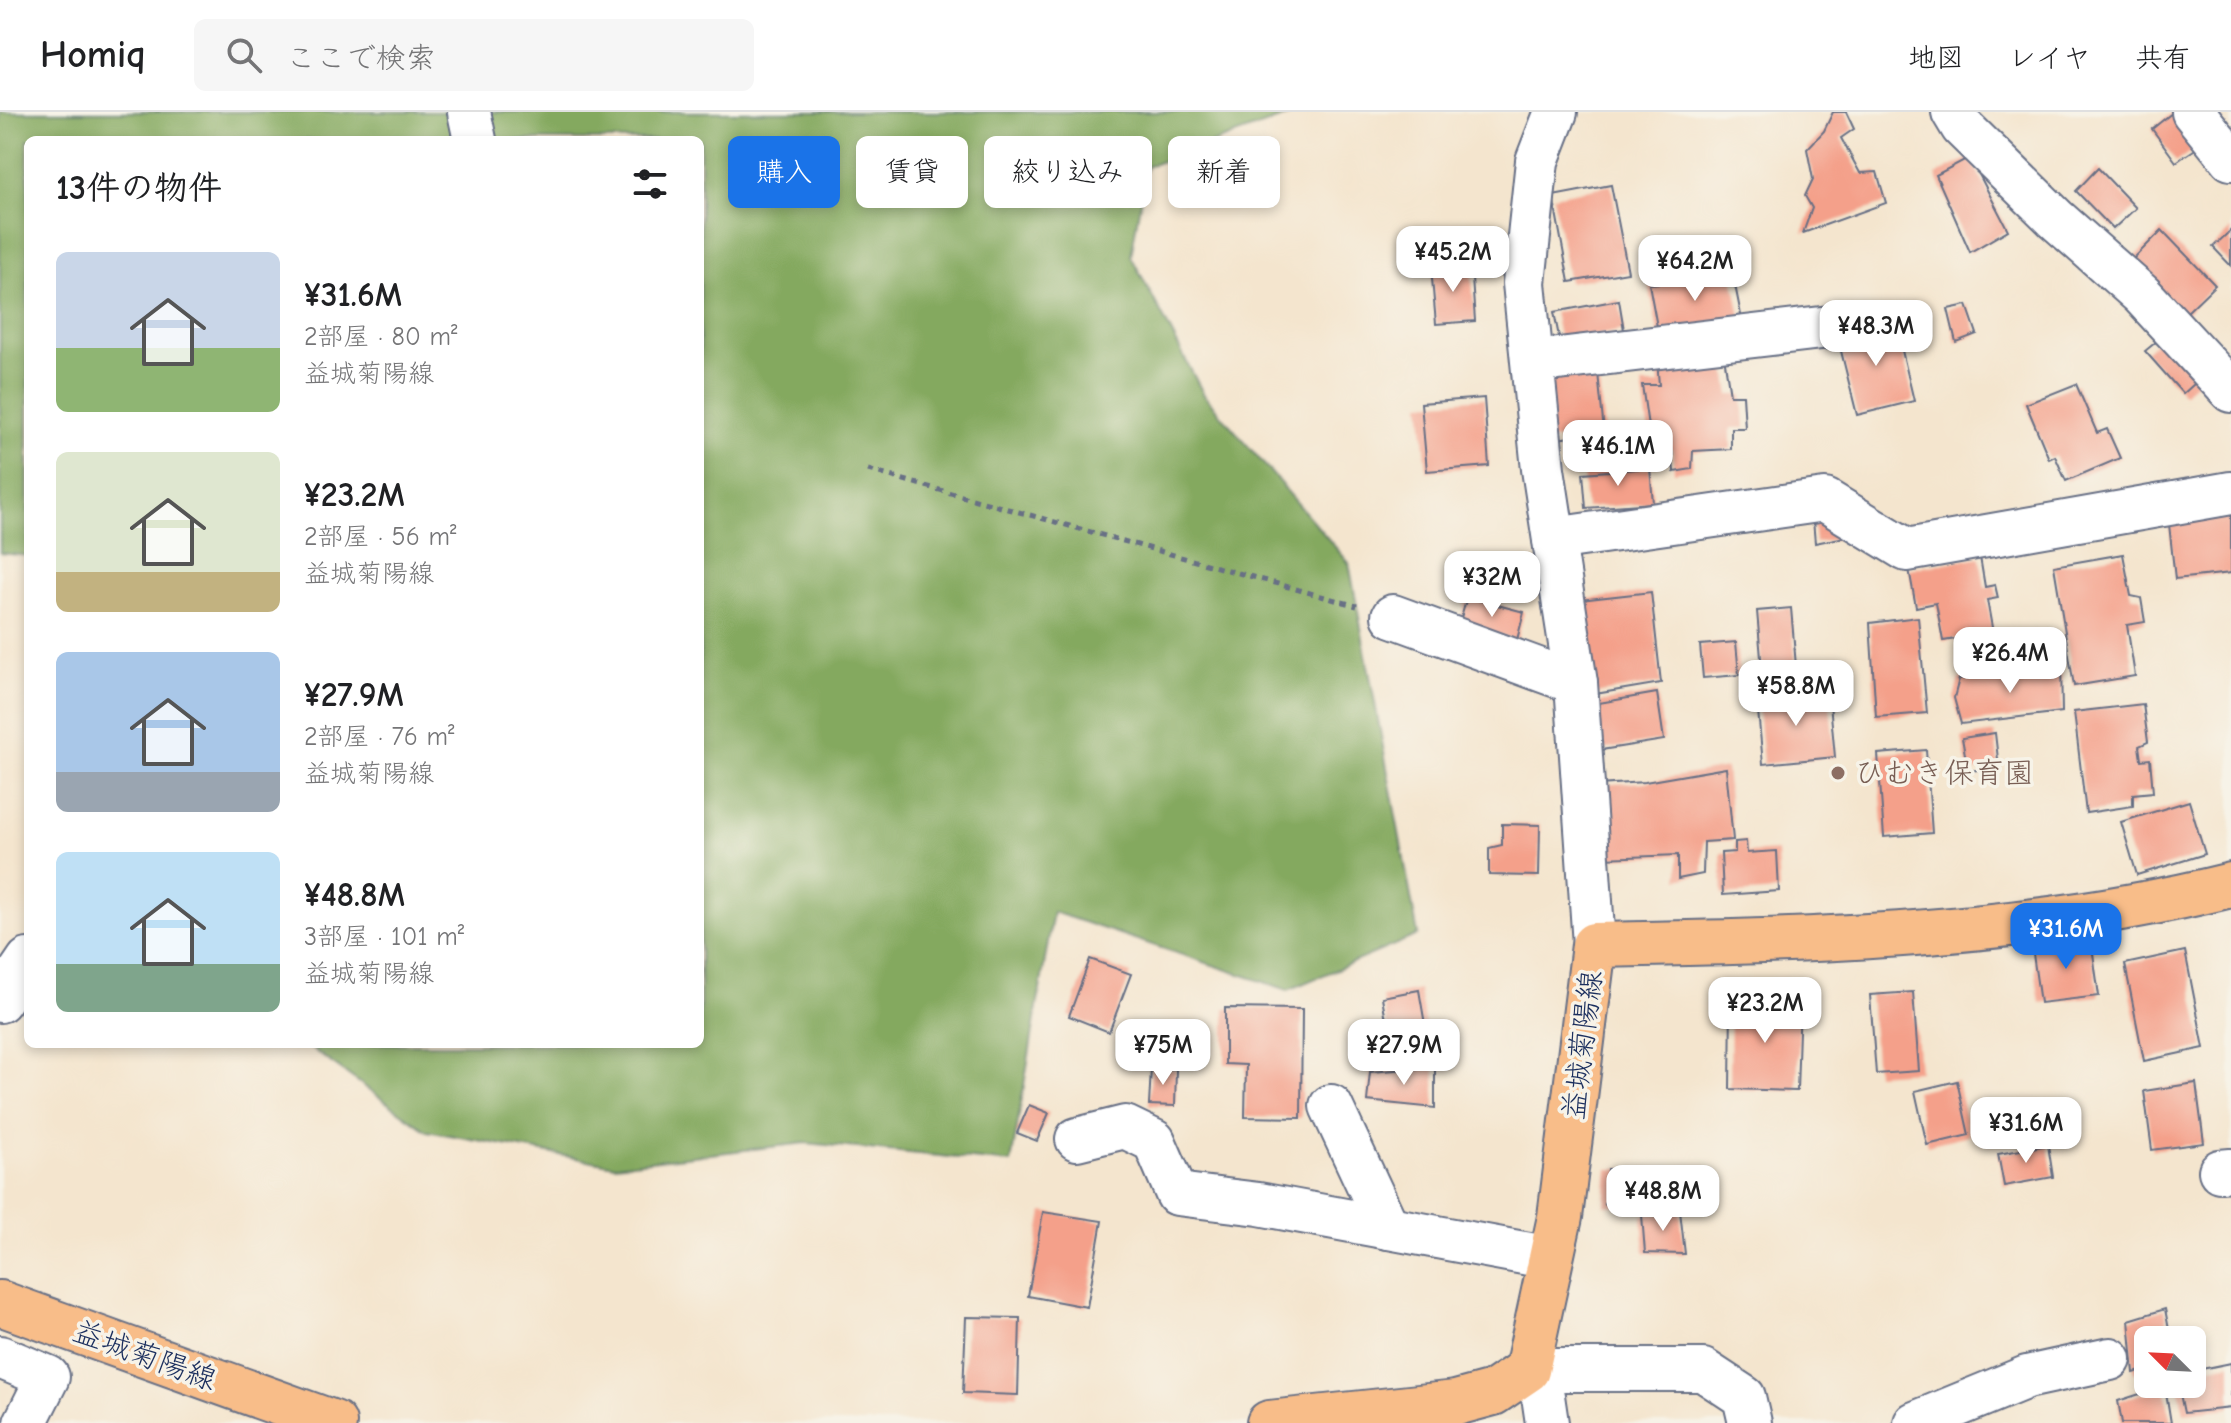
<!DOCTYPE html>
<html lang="ja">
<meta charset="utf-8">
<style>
:root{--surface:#fff;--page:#f6f6f6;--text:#202124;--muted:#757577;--line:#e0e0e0;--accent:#1a73e8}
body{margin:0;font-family:"Comic Neue","Klee One",sans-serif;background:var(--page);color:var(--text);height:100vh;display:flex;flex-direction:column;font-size:30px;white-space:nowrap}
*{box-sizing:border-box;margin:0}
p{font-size:26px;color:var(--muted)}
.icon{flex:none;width:44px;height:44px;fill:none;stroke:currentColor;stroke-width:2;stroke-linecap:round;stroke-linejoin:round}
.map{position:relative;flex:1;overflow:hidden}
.sheet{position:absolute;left:24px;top:24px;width:680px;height:912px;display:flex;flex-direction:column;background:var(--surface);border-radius:12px;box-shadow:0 4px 12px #0003}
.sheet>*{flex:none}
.hud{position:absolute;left:728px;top:24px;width:760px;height:72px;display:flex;gap:16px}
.needle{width:52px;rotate:294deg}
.buttons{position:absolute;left:2134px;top:1214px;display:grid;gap:16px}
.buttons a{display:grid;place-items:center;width:72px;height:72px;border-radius:12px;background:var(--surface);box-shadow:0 4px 12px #0003;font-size:40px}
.price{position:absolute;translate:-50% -68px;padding:0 18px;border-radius:16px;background:#fff;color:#222;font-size:26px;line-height:52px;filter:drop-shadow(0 2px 4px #0008)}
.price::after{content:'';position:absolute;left:50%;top:48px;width:24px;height:18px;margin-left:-12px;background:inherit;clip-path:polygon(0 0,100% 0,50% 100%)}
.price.active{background:var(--accent);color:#fff}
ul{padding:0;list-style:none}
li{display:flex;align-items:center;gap:24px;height:200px;padding:0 32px}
li span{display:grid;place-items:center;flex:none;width:224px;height:160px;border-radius:12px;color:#555}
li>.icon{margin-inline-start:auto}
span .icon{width:96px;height:96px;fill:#fffc;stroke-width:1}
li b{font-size:34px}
h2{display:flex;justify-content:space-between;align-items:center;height:96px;padding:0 32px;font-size:34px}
.chip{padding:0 28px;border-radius:12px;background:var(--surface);box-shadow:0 4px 12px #0003;font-size:28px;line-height:72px}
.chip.active{background:var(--accent);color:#fff}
header{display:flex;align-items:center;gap:48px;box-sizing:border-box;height:112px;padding:0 40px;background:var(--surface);border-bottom:2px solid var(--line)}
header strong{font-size:38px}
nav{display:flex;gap:44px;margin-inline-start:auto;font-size:28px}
.search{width:560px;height:72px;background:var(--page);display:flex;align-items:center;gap:20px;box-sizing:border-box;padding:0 28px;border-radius:12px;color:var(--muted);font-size:30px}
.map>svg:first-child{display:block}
.forest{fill:#84a95f;stroke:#506c5e;stroke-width:2}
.building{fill:#f4a08a}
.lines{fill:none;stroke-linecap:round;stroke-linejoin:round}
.minor-casing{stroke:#676f85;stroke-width:46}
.major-casing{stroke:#676f85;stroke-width:48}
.path{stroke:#676f85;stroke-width:5;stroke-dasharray:6 6;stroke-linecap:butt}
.minor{stroke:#fff;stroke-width:42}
.major{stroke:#f8bd89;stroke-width:44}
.education-dot{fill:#8d6e63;stroke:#f7f3e8;stroke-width:3}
.labels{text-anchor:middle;stroke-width:7;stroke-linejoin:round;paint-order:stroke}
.education-label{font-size:30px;fill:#785e54;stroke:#f7f3e8;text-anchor:start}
.street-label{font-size:30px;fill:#1b2f5e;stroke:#f7f3e8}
</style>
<header>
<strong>Homiq</strong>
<div class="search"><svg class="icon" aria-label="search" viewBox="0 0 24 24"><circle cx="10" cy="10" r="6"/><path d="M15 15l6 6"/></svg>ここで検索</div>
<nav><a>地図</a><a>レイヤ</a><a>共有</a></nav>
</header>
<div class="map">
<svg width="2231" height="1311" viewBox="0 0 2231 1311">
<rect width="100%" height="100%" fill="#f7f3e8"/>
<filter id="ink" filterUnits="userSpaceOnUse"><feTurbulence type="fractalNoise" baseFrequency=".0125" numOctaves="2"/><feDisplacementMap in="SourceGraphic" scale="16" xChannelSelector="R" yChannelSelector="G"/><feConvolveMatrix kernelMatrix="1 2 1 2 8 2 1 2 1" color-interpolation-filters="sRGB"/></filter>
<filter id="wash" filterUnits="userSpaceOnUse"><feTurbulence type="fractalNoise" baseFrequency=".006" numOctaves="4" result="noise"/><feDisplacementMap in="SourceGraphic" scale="32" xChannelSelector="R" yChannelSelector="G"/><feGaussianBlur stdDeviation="1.8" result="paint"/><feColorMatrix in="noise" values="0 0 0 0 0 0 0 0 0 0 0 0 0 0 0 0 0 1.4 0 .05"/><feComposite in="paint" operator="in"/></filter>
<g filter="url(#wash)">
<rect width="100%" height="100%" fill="#f4e5ce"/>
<polygon class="forest" points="0,0 1299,0 1146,55 1131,144 1204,283 1349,451 1418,823 1288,878 1053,800 1011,1051 806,1031 615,1053 427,1019 305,932 700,932 700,28 28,28 28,444 0,441"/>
<g id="blocks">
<g class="building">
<polygon points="1833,0 1846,0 1854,17 1841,26 1860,61 1877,60 1886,91 1803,121 1812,96 1805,84 1813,67 1807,37 1824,19"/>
<polygon points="2173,0 2206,30 2176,50 2152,17"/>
<polygon points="1970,45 2008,118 1970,140 1936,63"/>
<polygon points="2098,56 2136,96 2113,117 2076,79"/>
<polygon points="1611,73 1628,160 1569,170 1553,84"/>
<polygon points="2162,118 2215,173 2184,203 2132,148"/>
<polygon points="2231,118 2231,154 2213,135"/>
<polygon points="1471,152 1475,209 1436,212 1431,155"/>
<polygon points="1733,163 1742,208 1658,220 1649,172"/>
<polygon points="1619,188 1624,218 1560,230 1554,200"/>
<polygon points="1967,193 1977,222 1956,230 1948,197"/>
<polygon points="1895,209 1914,289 1857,303 1837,223"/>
<polygon points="2167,221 2204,263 2183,282 2145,239"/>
<polygon points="1724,244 1730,283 1743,283 1745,316 1731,316 1731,337 1693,339 1692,357 1674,360 1672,337 1651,335 1642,273 1659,273 1657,248"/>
<polygon points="1597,251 1604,320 1550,328 1543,256"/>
<polygon points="2076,272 2097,321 2107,317 2120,346 2066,369 2055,344 2049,347 2026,292"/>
<polygon points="1484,286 1489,354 1427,359 1421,291"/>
<polygon points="1650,356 1653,391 1586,396 1583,361"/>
<polygon points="2231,396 2231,461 2175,467 2168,403"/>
<polygon points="1839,401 1845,425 1815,431 1813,408"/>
<polygon points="2123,442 2131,484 2141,486 2145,510 2127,513 2135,564 2074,574 2054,454"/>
<polygon points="1980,445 1985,475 1995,473 1998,486 1987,488 1993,521 1943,529 1936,491 1916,495 1909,457"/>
<polygon points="1651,480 1661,571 1595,582 1580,488"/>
<polygon points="1467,485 1524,500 1517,528 1459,513"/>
<polygon points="1791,496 1796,554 1762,558 1757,499"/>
<polygon points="1918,505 1927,601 1876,605 1870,511"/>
<polygon points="1736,530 1739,563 1703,566 1700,533"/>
<polygon points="2061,551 2062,600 1961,612 1954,586 1959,567"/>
<polygon points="1657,581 1664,628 1601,638 1593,592"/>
<polygon points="1829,581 1835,645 1763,652 1757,588"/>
<polygon points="2143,592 2148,630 2139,634 2141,648 2150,647 2153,680 2133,682 2133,694 2086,701 2074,600"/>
<polygon points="1995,621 1999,656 1968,659 1962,626"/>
<polygon points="1926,638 1932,721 1884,725 1878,642"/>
<polygon points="1726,656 1733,728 1704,730 1703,762 1678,767 1678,743 1603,746 1598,673 1645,670"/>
<polygon points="2189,689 2205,742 2137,763 2121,710"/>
<polygon points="1502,712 1540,713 1539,764 1489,763 1489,736 1502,733"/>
<polygon points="1746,729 1747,741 1777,739 1779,779 1723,783 1721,741 1735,740 1735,730"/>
<polygon points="2091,827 2099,884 2040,891 2032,835"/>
<polygon points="2185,839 2204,936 2144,949 2125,852"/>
<polygon points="1090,847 1131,862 1109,920 1069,904"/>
<polygon points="1419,878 1430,941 1393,948 1382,885"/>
<polygon points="1913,880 1919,959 1876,962 1870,883"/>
<polygon points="1731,888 1800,889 1797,979 1730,977"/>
<polygon points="1225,896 1302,897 1301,1006 1245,1005 1246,953 1225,952"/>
<polygon points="1435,955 1435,996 1367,989 1370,960"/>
<polygon points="1151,956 1176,957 1175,994 1149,993"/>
<polygon points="1957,969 1969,1023 1927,1033 1915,979"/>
<polygon points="2196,971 2204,1031 2152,1038 2144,979"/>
<polygon points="1029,993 1049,1001 1037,1029 1017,1021"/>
<polygon points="2048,1033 2053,1065 2004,1074 1998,1042"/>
<polygon points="1608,1057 1672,1057 1670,1095 1605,1093"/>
<polygon points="1680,1099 1685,1142 1645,1141 1642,1103"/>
<polygon points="1043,1100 1102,1109 1087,1195 1028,1184"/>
<polygon points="2165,1197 2171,1228 2148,1228 2148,1257 2134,1261 2129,1208"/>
<polygon points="966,1205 1020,1206 1018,1283 963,1281"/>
<polygon points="2231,1251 2231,1296 2184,1301 2178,1272 2192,1272 2192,1259"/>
<polygon points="2165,1274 2171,1311 2122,1311 2118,1289"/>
</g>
</g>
</g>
<g filter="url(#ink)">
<use href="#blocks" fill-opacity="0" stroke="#676f85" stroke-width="2"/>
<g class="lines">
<defs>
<g id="minor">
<polyline points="469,0 475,28"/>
<polyline points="1556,0 1537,49 1524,171 1543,357 1576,571 1594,833"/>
<polyline points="1953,0 1962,15 2056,107 2142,183 2231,279"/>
<polyline points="2193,0 2231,47"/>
<polyline points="1533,250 1830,215"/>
<polyline points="1554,427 1825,388 1907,438 2231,381"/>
<polyline points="1393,504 1576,571"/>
<polyline points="0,889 28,848"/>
<polyline points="1331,994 1388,1116"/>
<polyline points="1077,1027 1125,1015 1154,1029 1177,1082 1259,1092 1551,1146"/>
<polyline points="2220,1059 2231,1058"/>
<polyline points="0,1245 48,1265 25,1311"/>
<polyline points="1527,1258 1703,1258 1744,1285 1750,1311"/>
<polyline points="1527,1258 1543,1284 1547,1311"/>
<polyline points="1915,1311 2027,1265 2110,1247"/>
</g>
<g id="major">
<polyline points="0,1191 334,1311"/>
<path d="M1269 1311 1456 1291 1493 1281 1527 1258 1560 1105 1594 833C1808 829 2023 825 2231 773"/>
</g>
</defs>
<use href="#minor" class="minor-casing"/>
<use href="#major" class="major-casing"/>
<polyline class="path" points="868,358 1357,494"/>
<use href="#minor" class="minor"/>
<use href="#major" class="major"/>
</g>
</g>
<circle class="education-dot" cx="1838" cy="661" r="8"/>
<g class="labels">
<g class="education-label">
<text x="1854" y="671">ひむき保育園</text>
</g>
<g class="street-label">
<text transform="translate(1582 933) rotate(-83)" y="10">益城菊陽線</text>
<text transform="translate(145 1243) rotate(20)" y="10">益城菊陽線</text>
</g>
</g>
</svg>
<div class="buttons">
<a><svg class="needle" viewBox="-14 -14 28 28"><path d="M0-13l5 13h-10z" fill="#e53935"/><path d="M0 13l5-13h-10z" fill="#757577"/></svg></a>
</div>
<b class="price" style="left:1453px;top:182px">¥45.2M</b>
<b class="price" style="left:1695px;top:191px">¥64.2M</b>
<b class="price" style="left:1876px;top:256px">¥48.3M</b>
<b class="price" style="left:1618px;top:376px">¥46.1M</b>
<b class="price" style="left:1492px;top:507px">¥32M</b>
<b class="price" style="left:2010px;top:583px">¥26.4M</b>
<b class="price" style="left:1796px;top:616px">¥58.8M</b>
<b class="price active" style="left:2066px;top:859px">¥31.6M</b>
<b class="price" style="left:1765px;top:933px">¥23.2M</b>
<b class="price" style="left:1163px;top:975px">¥75M</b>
<b class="price" style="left:1404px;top:975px">¥27.9M</b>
<b class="price" style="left:2026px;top:1053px">¥31.6M</b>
<b class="price" style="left:1663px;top:1121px">¥48.8M</b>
<div class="hud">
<a class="chip active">購入</a>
<a class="chip">賃貸</a>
<a class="chip">絞り込み</a>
<a class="chip">新着</a>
</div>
<section class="sheet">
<h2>13件の物件<svg class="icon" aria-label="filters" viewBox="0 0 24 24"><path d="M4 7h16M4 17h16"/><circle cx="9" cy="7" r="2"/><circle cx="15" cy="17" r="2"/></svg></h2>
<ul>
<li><span style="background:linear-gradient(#c9d6e8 60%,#8fb573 0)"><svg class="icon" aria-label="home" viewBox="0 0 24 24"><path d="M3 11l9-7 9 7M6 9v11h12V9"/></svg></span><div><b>¥31.6M</b><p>2部屋 · 80 m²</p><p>益城菊陽線</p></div></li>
<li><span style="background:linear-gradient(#dfe7d0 75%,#c2b280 0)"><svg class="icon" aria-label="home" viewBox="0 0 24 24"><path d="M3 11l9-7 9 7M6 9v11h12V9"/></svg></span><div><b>¥23.2M</b><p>2部屋 · 56 m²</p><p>益城菊陽線</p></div></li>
<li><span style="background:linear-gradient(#a9c7e8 75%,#9aa5b1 0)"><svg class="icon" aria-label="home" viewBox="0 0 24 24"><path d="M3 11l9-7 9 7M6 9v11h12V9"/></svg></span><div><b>¥27.9M</b><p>2部屋 · 76 m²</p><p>益城菊陽線</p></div></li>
<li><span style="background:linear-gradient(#bfe0f5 70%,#7fa58c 0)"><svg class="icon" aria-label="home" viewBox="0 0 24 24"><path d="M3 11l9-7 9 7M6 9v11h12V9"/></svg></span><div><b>¥48.8M</b><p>3部屋 · 101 m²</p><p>益城菊陽線</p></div></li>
</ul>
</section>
</div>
